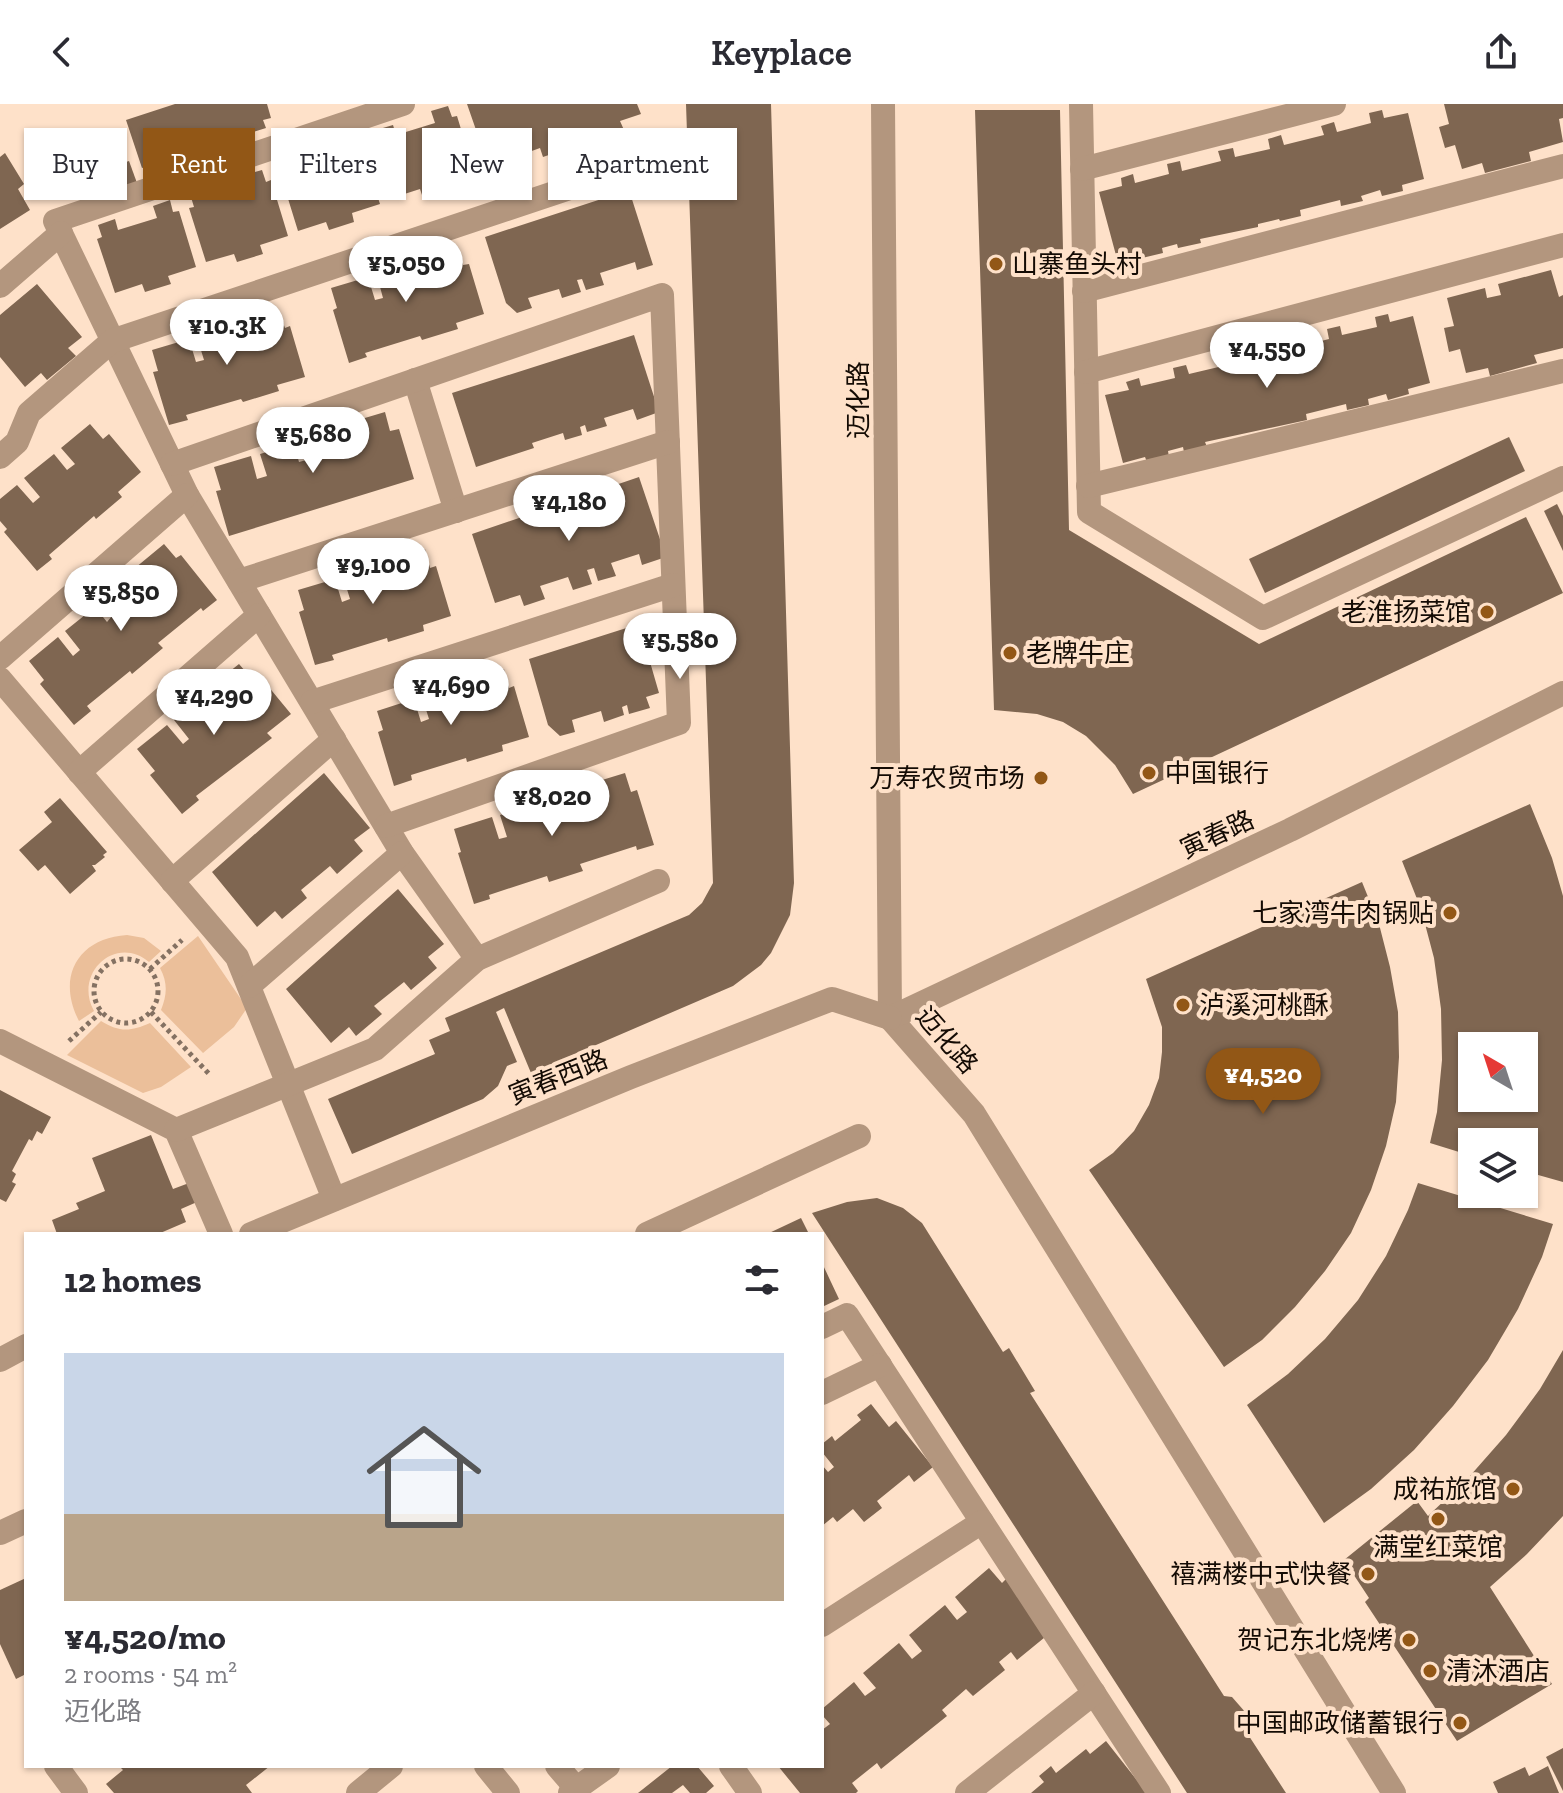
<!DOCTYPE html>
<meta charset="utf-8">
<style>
:root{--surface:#fff;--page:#f7f7f7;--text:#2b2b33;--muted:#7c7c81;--accent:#925716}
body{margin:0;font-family:"Zilla Slab","Noto Sans SC",serif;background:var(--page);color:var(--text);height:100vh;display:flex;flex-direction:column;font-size:30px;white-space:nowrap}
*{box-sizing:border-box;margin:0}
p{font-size:26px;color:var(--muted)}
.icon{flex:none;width:44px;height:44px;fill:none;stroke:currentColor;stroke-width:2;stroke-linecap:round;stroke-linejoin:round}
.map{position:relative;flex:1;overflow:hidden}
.sheet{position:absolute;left:24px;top:1128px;width:800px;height:536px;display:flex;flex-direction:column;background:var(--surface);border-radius:0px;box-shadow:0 2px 6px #0004}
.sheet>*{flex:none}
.guide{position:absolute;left:24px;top:24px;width:800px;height:72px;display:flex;gap:16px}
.needle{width:52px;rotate:321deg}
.buttons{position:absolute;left:1458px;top:928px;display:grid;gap:16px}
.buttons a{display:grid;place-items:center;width:80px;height:80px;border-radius:0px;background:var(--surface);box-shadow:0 2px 6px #0004;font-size:40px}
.price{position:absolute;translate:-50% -68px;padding:0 18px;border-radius:28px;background:#fff;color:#222;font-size:26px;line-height:52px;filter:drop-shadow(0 2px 4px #0008)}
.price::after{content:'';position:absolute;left:50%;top:48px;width:24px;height:18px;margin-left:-12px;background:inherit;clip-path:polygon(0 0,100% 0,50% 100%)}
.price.active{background:var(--accent);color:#fff}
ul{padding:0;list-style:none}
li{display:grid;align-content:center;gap:16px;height:424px;padding:0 40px}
li span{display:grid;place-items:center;height:248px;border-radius:0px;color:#555}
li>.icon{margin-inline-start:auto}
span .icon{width:144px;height:144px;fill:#fffc;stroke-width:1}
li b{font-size:34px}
h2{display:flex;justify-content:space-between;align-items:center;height:96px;padding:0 40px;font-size:34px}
.tag{padding:0 28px;border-radius:0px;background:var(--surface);box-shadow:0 2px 6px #0004;font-size:28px;line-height:72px}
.tag.active{background:var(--accent);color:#fff}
header{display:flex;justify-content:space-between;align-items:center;height:104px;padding:0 40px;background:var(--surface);font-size:36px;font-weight:600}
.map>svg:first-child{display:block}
.green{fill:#ebbf9a}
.building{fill:#7f6651;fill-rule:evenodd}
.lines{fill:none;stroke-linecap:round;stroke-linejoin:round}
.path{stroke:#847162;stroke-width:5;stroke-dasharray:4 4;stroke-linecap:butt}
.minor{stroke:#b3967e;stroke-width:24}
.poi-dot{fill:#925716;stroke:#fee1c9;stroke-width:3}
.labels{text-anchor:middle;stroke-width:8;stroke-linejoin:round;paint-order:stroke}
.poi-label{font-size:26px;fill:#140b04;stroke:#fee1c9;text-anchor:end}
.street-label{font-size:26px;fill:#140b04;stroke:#fee1c9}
</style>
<header><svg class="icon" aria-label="back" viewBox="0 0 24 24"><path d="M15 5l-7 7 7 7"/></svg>Keyplace<svg class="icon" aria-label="share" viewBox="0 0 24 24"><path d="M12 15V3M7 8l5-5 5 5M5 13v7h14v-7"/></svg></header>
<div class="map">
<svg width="1563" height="1689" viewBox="0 0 1563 1689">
<rect width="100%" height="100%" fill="#fee1c9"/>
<g class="green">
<path d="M127 831 144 834 161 847 149 858C116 830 73 869 94 907L79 917C56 873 78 834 127 831Z"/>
<path d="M198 832 247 904 234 923 203 949 161 906C167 891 168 879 160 864Z"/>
<path d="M101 917C119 928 130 928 150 919L191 963 161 983 143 989 67 951Z"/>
</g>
<g class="building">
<polygon points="175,0 267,0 271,14 263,16 266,24 142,64 126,16"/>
<polygon points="467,0 637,0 641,10 620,17 624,26 601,33 598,25 563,37 566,45 543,53 540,44 501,58 502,65 491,69"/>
<polygon points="686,0 771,0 794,779 790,811 771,849 761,861 733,882 531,969 504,904 496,908 517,958 507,962 498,982 483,995 352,1050 328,995 435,950 429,936 450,927 445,914 689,811 702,799 713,779"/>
<polygon points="1444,0 1563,0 1563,14 1559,15 1563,38 1529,48 1531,57 1485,69 1482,59 1462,65 1455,41 1445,44 1439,23 1449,20"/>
<polygon points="448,2 452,13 457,12 474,68 446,77 449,85 423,94 420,85 392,94 375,40 380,38 376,26 393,21 396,31 435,19 431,7"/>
<polygon points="975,6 1060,6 1069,426 1259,540 1526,413 1563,489 1133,690 1115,661 1086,632 1063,618 1037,610 994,606"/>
<polygon points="1382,6 1384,14 1408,9 1424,75 1402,81 1403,87 1382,92 1380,86 1361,92 1363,97 1341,102 1340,96 1300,106 1301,112 1280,117 1279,115 1258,120 1258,123 1200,135 1201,139 1178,144 1177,140 1162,144 1163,149 1142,154 1139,149 1117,155 1099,88 1122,82 1121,74 1133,70 1135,79 1169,70 1167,60 1180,57 1182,67 1221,57 1218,47 1233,44 1235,53 1270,45 1268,35 1281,31 1284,41 1324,31 1321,22 1334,18 1337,28 1371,19 1369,9"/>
<polygon points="353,34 357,46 362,44 380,100 352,109 354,118 329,126 326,118 298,127 281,72 285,71 281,58 299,53 302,63 340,51 337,39"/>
<polygon points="5,49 24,80 18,85 30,106 0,125 0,53"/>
<polygon points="129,57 137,79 106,89 99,67"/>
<polygon points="262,66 266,78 271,76 288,132 260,141 263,150 237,158 234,150 206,158 189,104 194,103 190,90 207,85 210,95 249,83 245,71"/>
<polygon points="629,86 653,161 637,166 635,158 600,169 604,181 586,186 582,175 577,176 581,188 562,194 559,185 528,194 532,204 517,209 506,199 485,133"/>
<polygon points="170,96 173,108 179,107 196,163 168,172 171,180 145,188 142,180 115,189 97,135 102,133 98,121 115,115 118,126 157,114 153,102"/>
<polygon points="458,143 463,161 469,160 484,210 456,219 458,225 422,236 420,232 365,249 367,253 349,259 333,206 337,204 331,184 368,173 375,196 383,194 376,168 412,156 418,178 428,175 421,154"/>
<polygon points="1551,166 1559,193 1563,191 1563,244 1534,251 1537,259 1490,272 1488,264 1466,269 1460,245 1449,248 1444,224 1454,222 1447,194 1485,184 1487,194 1501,191 1498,180"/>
<polygon points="37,180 82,233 68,244 76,252 47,276 41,269 25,283 0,253 0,211"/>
<polygon points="278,205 285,224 290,222 305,273 277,281 279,287 243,298 241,295 186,311 188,316 169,321 153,268 158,267 152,246 189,235 196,258 204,256 196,230 232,219 239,240 248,238 242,216"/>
<polygon points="1388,210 1390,218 1413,212 1430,279 1408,285 1409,290 1388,296 1386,290 1368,295 1369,301 1347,306 1346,300 1306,310 1307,316 1205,338 1207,343 1184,348 1183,343 1168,347 1169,353 1147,358 1145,353 1123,359 1105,291 1129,286 1126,278 1139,274 1141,282 1175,274 1173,264 1186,261 1189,270 1227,261 1224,251 1239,247 1241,257 1276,248 1273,239 1287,235 1290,245 1329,235 1327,225 1340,222 1342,231 1377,223 1375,213"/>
<polygon points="634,231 659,308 637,316 633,305 604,314 607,322 587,328 585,321 580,323 582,331 565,336 563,329 532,339 534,344 476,363 452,289"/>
<polygon points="385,308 390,327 399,325 414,375 229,432 216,387 221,386 214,363 251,352 257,375 267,372 260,350 294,340 299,358 310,355 304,335 340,325 345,343 354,341 348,319"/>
<polygon points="90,320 103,335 109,330 141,368 118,388 122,393 96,415 94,412 49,451 52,455 37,467 4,428 7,425 0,417 0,395 17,381 33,399 40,393 24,374 54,350 67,366 75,360 61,344"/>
<polygon points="1509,333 1525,367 1265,489 1249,455"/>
<polygon points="639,373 666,453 642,461 639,450 611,459 616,472 598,477 594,464 587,466 592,480 573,486 568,473 540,482 545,495 524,502 520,491 495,499 472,430"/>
<polygon points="1557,400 1563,412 1563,447 1544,407"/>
<polygon points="164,440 176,454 181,451 217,496 203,507 201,504 158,539 163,544 132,570 130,567 87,602 91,607 74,621 40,580 44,576 29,557 58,533 73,552 80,546 65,527 95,503 107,518 112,512 99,497 129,471 143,489 151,483 135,464"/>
<polygon points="425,445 430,464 436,462 451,512 423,521 424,527 388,538 387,534 332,551 334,556 315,561 299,508 304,506 298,486 335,475 342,498 350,495 342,469 379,458 385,480 394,477 388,456"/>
<polygon points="639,520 659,589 646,593 650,604 629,610 627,601 622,603 624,611 604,618 601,607 572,616 575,628 560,632 548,621 529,555"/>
<polygon points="239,560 252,575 258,570 291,610 267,629 272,634 196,692 199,696 182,710 150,671 155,667 137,645 167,621 183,640 189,635 174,616 204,591 216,606 223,600 210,583"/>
<polygon points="504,565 509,584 514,582 529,633 502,641 503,647 467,658 466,654 411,671 412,676 394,682 378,628 383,626 377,607 414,595 421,618 429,615 421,590 457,579 464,600 473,597 467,576"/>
<polygon points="324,669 370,724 354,736 363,747 337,770 330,762 301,786 307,794 282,815 275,807 257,823 212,768"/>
<polygon points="625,669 631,688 637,686 654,741 637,746 636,742 580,760 583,767 549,778 547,772 489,791 490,795 474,800 458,749 461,748 454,725 492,713 499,735 507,733 500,711 537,699 543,718 550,716 543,695 581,683 588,705 596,702 589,680"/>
<polygon points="60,694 107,748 103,751 105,753 95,761 92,761 96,767 70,790 45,761 38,767 19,746 52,718 44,708"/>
<path d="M1530 700 1552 754 1563 792V1078L1524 1067V1038H1472V1052L1430 1039 1437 1008 1442 956 1441 905 1434 854 1421 805 1402 757ZM1472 942H1524V994H1472Z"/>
<polygon points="1362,778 1379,820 1390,863 1398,908 1399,953 1396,998 1386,1042 1371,1086 1351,1129 1325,1167 1295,1203 1262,1236 1224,1263 1089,1066 1113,1049 1134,1027 1149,1001 1159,974 1162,948 1162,923 1146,875"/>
<polygon points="398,785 444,840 428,853 437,864 411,886 404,878 374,902 382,910 356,932 349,923 331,939 286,885"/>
<polygon points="0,986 51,1013 42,1030 37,1027 32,1037 29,1035 12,1067 16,1070 12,1078 16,1080 6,1098 0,1095"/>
<polygon points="151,1031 173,1085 189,1079 197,1098 181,1105 186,1118 158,1130 57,1130 52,1116 79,1105 76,1099 105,1087 92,1054"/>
<polygon points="1418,1079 1553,1120 1542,1153 1518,1205 1488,1256 1453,1302 1414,1346 1371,1385 1324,1419 1247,1301 1288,1270 1325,1235 1358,1196 1386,1152 1408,1106"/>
<polygon points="877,1094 903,1104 922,1119 1003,1248 1009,1244 1035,1287 1030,1289 1224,1592 1232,1593 1246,1609 1251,1627 1249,1632 1286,1689 1187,1689 812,1109 847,1098"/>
<polygon points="801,1114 809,1130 767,1130"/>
<polygon points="822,1159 839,1195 822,1203"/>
<polygon points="1563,1246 1563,1412 1527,1450 1490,1483 1552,1580 1457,1637 1365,1498 1369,1494 1344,1456 1417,1397 1428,1412 1469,1373 1506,1331 1540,1285"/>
<polygon points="871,1300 889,1323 896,1317 933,1363 914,1378 909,1371 877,1397 882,1404 864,1418 853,1405 837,1418 833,1413 822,1422 822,1361 828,1368 834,1363 822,1348 822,1340 832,1332 835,1337 861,1316 857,1311"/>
<polygon points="989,1464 1002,1479 1006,1475 1050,1529 1017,1556 1011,1548 999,1558 1005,1566 973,1592 966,1585 942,1606 947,1612 881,1665 877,1659 852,1679 858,1687 856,1689 800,1689 778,1662 822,1662 822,1626 830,1620 822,1611 822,1605 854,1578 865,1592 876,1584 863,1569 899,1539 912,1555 922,1547 909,1531 945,1501 957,1516 967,1508 955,1493"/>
<polygon points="26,1474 26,1570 16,1575 0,1540 0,1486"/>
<polygon points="1106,1637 1147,1689 1031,1689 1044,1678 1039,1672 1051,1662 1056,1669 1086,1645 1090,1650"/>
<polygon points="1563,1644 1563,1687 1546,1653"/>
<polygon points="119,1662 270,1662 246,1681 252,1689 114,1689 106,1680 123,1666"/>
<polygon points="672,1662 697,1662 714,1682 706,1689 690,1689 683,1681 672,1689 638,1689"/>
<polygon points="1548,1662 1559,1689 1498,1689 1493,1678 1525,1663 1529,1672"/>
</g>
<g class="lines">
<g class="path">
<circle cx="126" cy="887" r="32"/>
<polyline points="150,865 182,836"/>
<polyline points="151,908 210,971"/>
<polyline points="69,937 101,908"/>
</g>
<g class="minor">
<polyline points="403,0 55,117 187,391 402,749 477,855"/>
<polyline points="883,0 890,914 974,1010 1394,1689"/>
<polyline points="1081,0 1089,408 1263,514 1563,374"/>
<polyline points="1082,65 1334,0"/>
<polyline points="0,182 61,129"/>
<polyline points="1084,187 1563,62"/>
<polyline points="1086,268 1563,141"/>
<polyline points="415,276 456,407"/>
<polyline points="0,353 17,338 29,309 112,237 650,57"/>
<polyline points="172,360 662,191 679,619 386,722"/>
<polyline points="1088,382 1563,267"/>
<polyline points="239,477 668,338"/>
<polyline points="0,554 187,391"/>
<polyline points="0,575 237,853 334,1095"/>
<polyline points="312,598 673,481"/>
<polyline points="79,668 259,511"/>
<polyline points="172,777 334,635"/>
<polyline points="249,882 402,749"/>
<polyline points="890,914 1290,726 1563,589"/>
<polyline points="0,937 176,1026 221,1130"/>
<polyline points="176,1026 375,945 477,855 658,777"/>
<polyline points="251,1130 631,973 832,895 890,914"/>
<polyline points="647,1130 859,1032"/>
<polyline points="822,1223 847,1211 1159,1689"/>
<polyline points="0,1256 26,1242"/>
<polyline points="822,1289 880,1261"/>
<polyline points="0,1429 26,1417"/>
<polyline points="822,1521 982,1418"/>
<polyline points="56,1662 76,1689"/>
<polyline points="486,1662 508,1689"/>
<polyline points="557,1662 576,1684"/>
<polyline points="731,1662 750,1689"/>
<polyline points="358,1689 391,1662"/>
<polyline points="570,1689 608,1662"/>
<polyline points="967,1689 1094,1589"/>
</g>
</g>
<g class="poi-dot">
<circle cx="996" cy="160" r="8"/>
<circle cx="1487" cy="508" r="8"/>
<circle cx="1010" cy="549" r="8"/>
<circle cx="1149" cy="669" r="8"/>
<circle cx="1041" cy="674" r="8"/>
<circle cx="1450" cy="809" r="8"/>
<circle cx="1183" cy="901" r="8"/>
<circle cx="1513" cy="1385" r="8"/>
<circle cx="1438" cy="1415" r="8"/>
<circle cx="1368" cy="1470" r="8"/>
<circle cx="1409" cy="1536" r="8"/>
<circle cx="1430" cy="1567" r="8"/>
<circle cx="1460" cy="1619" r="8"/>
</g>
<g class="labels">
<g class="poi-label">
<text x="1012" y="169" text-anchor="start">山寨鱼头村</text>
<text x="1471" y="517">老淮扬菜馆</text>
<text x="1026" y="558" text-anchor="start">老牌牛庄</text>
<text x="1165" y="678" text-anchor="start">中国银行</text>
<text x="1025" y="683">万寿农贸市场</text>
<text x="1434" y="818">七家湾牛肉锅贴</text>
<text x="1199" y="910" text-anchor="start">泸溪河桃酥</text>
<text x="1497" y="1394">成祐旅馆</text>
<text x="1438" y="1452" text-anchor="middle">满堂红菜馆</text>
<text x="1352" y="1479">禧满楼中式快餐</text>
<text x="1393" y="1545">贺记东北烧烤</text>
<text x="1446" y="1576" text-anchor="start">清沐酒店</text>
<text x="1444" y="1628">中国邮政储蓄银行</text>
</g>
<g class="street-label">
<text transform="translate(858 296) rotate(-90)" y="9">迈化路</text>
<text transform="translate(1217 730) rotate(-25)" y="9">寅春路</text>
<text transform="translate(947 936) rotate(49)" y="9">迈化路</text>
<text transform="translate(558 973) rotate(-22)" y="9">寅春西路</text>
</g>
</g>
</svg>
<div class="buttons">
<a><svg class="needle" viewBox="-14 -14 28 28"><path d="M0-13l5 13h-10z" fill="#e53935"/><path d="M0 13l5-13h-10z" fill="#7c7c81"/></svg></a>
<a><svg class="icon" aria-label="layers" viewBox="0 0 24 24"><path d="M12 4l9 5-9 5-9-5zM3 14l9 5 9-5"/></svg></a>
</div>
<b class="price" style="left:406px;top:200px">¥5,050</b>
<b class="price" style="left:227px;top:263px">¥10.3K</b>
<b class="price" style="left:1267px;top:286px">¥4,550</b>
<b class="price" style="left:313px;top:371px">¥5,680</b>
<b class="price" style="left:569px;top:439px">¥4,180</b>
<b class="price" style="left:373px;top:502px">¥9,100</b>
<b class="price" style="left:121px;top:529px">¥5,850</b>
<b class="price" style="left:680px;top:577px">¥5,580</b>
<b class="price" style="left:451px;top:623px">¥4,690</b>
<b class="price" style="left:214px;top:633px">¥4,290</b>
<b class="price" style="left:552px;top:734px">¥8,020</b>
<b class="price active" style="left:1263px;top:1012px">¥4,520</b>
<div class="guide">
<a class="tag">Buy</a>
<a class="tag active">Rent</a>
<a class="tag">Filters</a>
<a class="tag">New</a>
<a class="tag">Apartment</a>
</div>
<section class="sheet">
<h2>12 homes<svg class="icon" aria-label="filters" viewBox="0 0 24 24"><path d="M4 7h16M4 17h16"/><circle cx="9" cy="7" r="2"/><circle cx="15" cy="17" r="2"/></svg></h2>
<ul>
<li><span style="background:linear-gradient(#c9d6e8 65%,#b9a48a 0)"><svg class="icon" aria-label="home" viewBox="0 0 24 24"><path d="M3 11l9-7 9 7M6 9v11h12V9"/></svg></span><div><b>¥4,520/mo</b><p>2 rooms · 54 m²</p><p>迈化路</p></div></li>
</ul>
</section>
</div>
